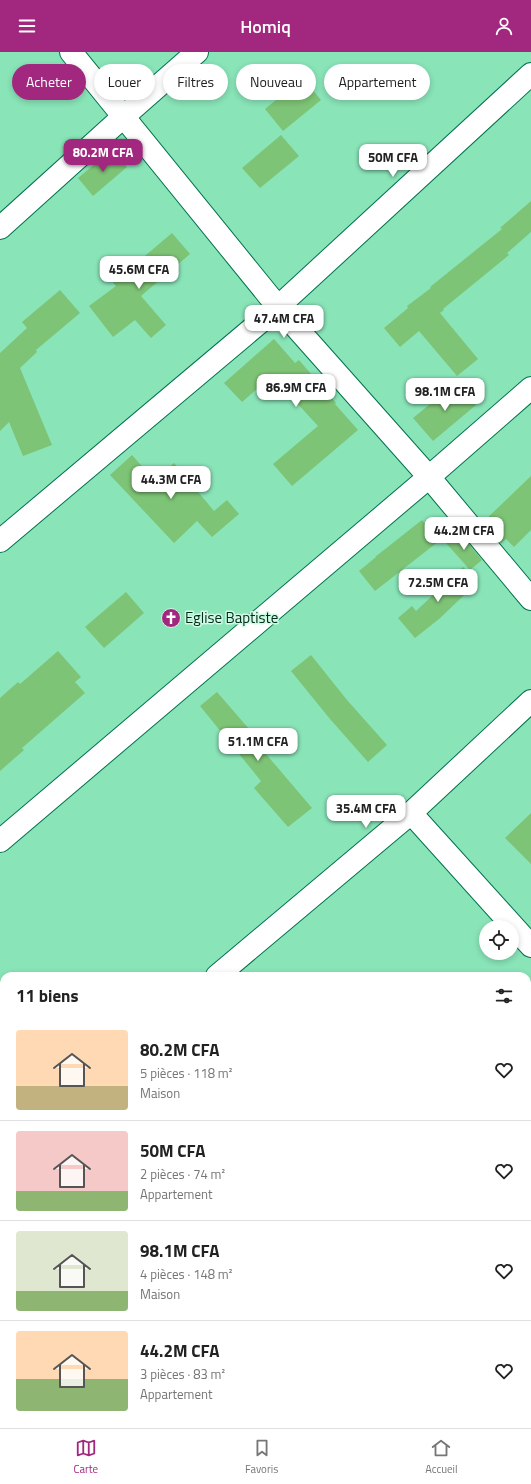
<!DOCTYPE html>
<html lang="fr">
<meta charset="utf-8">
<style>
:root{--surface:#fff;--page:#f2f2f2;--text:#222;--muted:#767676;--line:#e0e0e0;--accent:#a1287e}
body{margin:0;font-family:"Titillium Web",sans-serif;background:var(--page);color:var(--text);height:100vh;display:flex;flex-direction:column;font-size:15px;white-space:nowrap}
*{box-sizing:border-box;margin:0}
p{font-size:13px;color:var(--muted)}
.icon{flex:none;width:22px;height:22px;fill:none;stroke:currentColor;stroke-width:2;stroke-linecap:round;stroke-linejoin:round}
.map{position:relative;flex:1;overflow:hidden}
.panel{position:absolute;left:0px;top:920px;width:531px;height:456px;display:flex;flex-direction:column;background:var(--surface);border-radius:12px 12px 0 0;box-shadow:0 2px 6px #0003}
.panel>*{flex:none}
.hud{position:absolute;left:12px;top:12px;width:507px;height:36px;display:flex;gap:8px}
.fabs{position:absolute;left:479px;top:868px;display:grid;gap:8px}
.fabs a{display:grid;place-items:center;width:40px;height:40px;border-radius:50%;background:var(--surface);box-shadow:0 2px 6px #0003;font-size:20px}
.price{position:absolute;translate:-50% -34px;padding:0 9px;border-radius:8px;background:#fff;color:#222;font-size:13px;line-height:26px;filter:drop-shadow(0 1px 2px #0008)}
.price::after{content:'';position:absolute;left:50%;top:24px;width:12px;height:9px;margin-left:-6px;background:inherit;clip-path:polygon(0 0,100% 0,50% 100%)}
.price.selected{background:var(--accent);color:#fff}
ul{padding:0;list-style:none}
li{display:flex;align-items:center;gap:12px;height:100px;padding:0 16px}
li+li{border-top:1px solid var(--line)}
li span{display:grid;place-items:center;flex:none;width:112px;height:80px;border-radius:4px;color:#555}
li>.icon{margin-inline-start:auto}
span .icon{width:48px;height:48px;fill:#fffc;stroke-width:1}
li b{font-size:17px}
h2{display:flex;justify-content:space-between;align-items:center;height:48px;padding:0 16px;font-size:17px}
.chip{padding:0 14px;border-radius:18px;background:var(--surface);box-shadow:0 2px 6px #0003;font-size:14px;line-height:36px}
.chip.selected{background:var(--accent);color:#fff}
header{display:flex;justify-content:space-between;align-items:center;height:52px;padding:0 16px;background:var(--accent);color:#fff;font-size:18px;font-weight:600}
.tab-bar{display:flex;justify-content:space-around;align-items:center;height:56px;border-top:1px solid var(--line);background:var(--surface);font-size:11px;color:var(--muted)}
.tab-bar a{display:grid;justify-items:center;gap:2px}
.tab-bar .selected{color:var(--accent)}
.map>svg:first-child{display:block}
.building{fill:#7ec476}
.lines{fill:none;stroke-linecap:round;stroke-linejoin:round}
.minor-casing{stroke:#00724d;stroke-width:24}
.path{stroke:#438466;stroke-width:2.5;stroke-dasharray:3 3;stroke-linecap:butt}
.minor{stroke:#fff;stroke-width:22}
.labels{text-anchor:middle;stroke-width:3;stroke-linejoin:round;paint-order:stroke}
.poi-label{font-size:15px;fill:#022b1b;stroke:#cffae3;text-anchor:start}
</style>
<header><svg class="icon" aria-label="menu" viewBox="0 0 24 24"><path d="M4 6h16M4 12h16M4 18h16"/></svg>Homiq<svg class="icon" aria-label="person" viewBox="0 0 24 24"><circle cx="12" cy="8" r="4"/><path d="M4 21q1-7 8-7t8 7"/></svg></header>
<div class="map">
<svg width="531" height="1376" viewBox="0 0 531 1376">
<rect width="100%" height="100%" fill="#89e4b8"/>
<g class="building">
<polygon points="303,26 321,48 283,79 265,57"/>
<polygon points="281,83 299,104 260,136 242,116"/>
<polygon points="113,97 127,115 93,144 78,126"/>
<polygon points="531,149 531,180 507,201 509,203 443,257 444,258 440,261 478,307 457,324 419,279 400,295 384,276 408,256 407,254 431,236 430,235 502,177 500,176"/>
<polygon points="172,181 190,202 141,244 166,273 151,286 135,268 113,285 89,254 116,234 113,231"/>
<polygon points="60,238 80,261 36,298 37,300 20,316 52,393 23,404 9,370 0,379 0,301 27,276 22,270"/>
<polygon points="274,287 295,311 299,308 336,351 335,352 358,378 292,434 273,412 318,374 272,324 242,350 224,331"/>
<polygon points="457,330 476,353 433,389 413,366"/>
<polygon points="132,403 154,428 174,411 214,459 227,448 239,462 212,485 197,469 174,491 110,423"/>
<polygon points="531,424 531,478 514,495 506,487 501,491 483,470"/>
<polygon points="422,468 439,489 375,539 359,519 376,505 375,505"/>
<polygon points="459,480 482,508 470,518 446,491"/>
<polygon points="463,515 478,530 439,567 415,586 398,566 412,554 416,559"/>
<polygon points="126,540 144,561 104,596 85,575"/>
<polygon points="58,599 81,625 75,630 85,641 22,696 24,698 0,719 0,646 18,630 20,632"/>
<polygon points="311,603 347,648 387,693 368,710 330,667 291,619"/>
<polygon points="217,640 269,700 266,702 312,756 288,775 254,736 261,729 200,654"/>
<polygon points="531,761 531,812 505,786"/>
</g>
<g class="lines">
<defs>
<g id="minor">
<polyline points="71,0 278,255 429,425 531,547"/>
<polyline points="0,176 123,65 197,0"/>
<polyline points="0,489 278,255 531,22"/>
<polyline points="411,761 531,894"/>
<polyline points="0,789 429,425 531,336"/>
<polyline points="217,924 411,761 531,649"/>
<polyline points="527,952 531,948"/>
<polyline points="0,1126 4,1122"/>
<polyline points="527,1272 531,1269"/>
<polyline points="189,1372 192,1376"/>
<polyline points="381,1372 383,1376"/>
</g>
</defs>
<use href="#minor" class="minor-casing"/>
<polyline class="path" points="413,1376 418,1372"/>
<use href="#minor" class="minor"/>
</g>
<defs>
<symbol id="church-disc" viewBox="-11 -11 22 22"><circle r="9.5" fill="#a1287e" stroke="#cffae3"/><path d="M-1.2-6h2.4v3.5h3.3v2.4h-3.3V6h-2.4V-.1h-3.3v-2.4h3.3Z" fill="#fff"/></symbol>
</defs>
<g fill-rule="evenodd">
<use href="#church-disc" x="160" y="555" width="22" height="22"/>
</g>
<g class="labels">
<g class="poi-label">
<text x="185" y="571">Eglise Baptiste</text>
</g>
</g>
</svg>
<div class="fabs">
<a><svg class="icon" aria-label="locate" viewBox="0 0 24 24"><circle cx="12" cy="12" r="6"/><path d="M12 2v4M12 18v4M2 12h4M18 12h4"/></svg></a>
</div>
<b class="price selected" style="left:103px;top:121px">80.2M CFA</b>
<b class="price" style="left:393px;top:126px">50M CFA</b>
<b class="price" style="left:139px;top:238px">45.6M CFA</b>
<b class="price" style="left:284px;top:287px">47.4M CFA</b>
<b class="price" style="left:296px;top:356px">86.9M CFA</b>
<b class="price" style="left:445px;top:360px">98.1M CFA</b>
<b class="price" style="left:171px;top:448px">44.3M CFA</b>
<b class="price" style="left:464px;top:499px">44.2M CFA</b>
<b class="price" style="left:438px;top:551px">72.5M CFA</b>
<b class="price" style="left:258px;top:710px">51.1M CFA</b>
<b class="price" style="left:366px;top:777px">35.4M CFA</b>
<div class="hud">
<a class="chip selected">Acheter</a>
<a class="chip">Louer</a>
<a class="chip">Filtres</a>
<a class="chip">Nouveau</a>
<a class="chip">Appartement</a>
</div>
<section class="panel">
<h2>11 biens<svg class="icon" aria-label="filters" viewBox="0 0 24 24"><path d="M4 7h16M4 17h16"/><circle cx="9" cy="7" r="2"/><circle cx="15" cy="17" r="2"/></svg></h2>
<ul>
<li><span style="background:linear-gradient(#ffd9b3 70%,#c2b280 0)"><svg class="icon" aria-label="home" viewBox="0 0 24 24"><path d="M3 11l9-7 9 7M6 9v11h12V9"/></svg></span><div><b>80.2M CFA</b><p>5 pièces · 118 m²</p><p>Maison</p></div><svg class="icon" aria-label="heart" viewBox="0 0 24 24"><path d="M12 20l-8-8c-3-5 5-10 8-4 3-6 11-1 8 4z"/></svg></li>
<li><span style="background:linear-gradient(#f6c9c9 75%,#8fb573 0)"><svg class="icon" aria-label="home" viewBox="0 0 24 24"><path d="M3 11l9-7 9 7M6 9v11h12V9"/></svg></span><div><b>50M CFA</b><p>2 pièces · 74 m²</p><p>Appartement</p></div><svg class="icon" aria-label="heart" viewBox="0 0 24 24"><path d="M12 20l-8-8c-3-5 5-10 8-4 3-6 11-1 8 4z"/></svg></li>
<li><span style="background:linear-gradient(#dfe7d0 75%,#8fb573 0)"><svg class="icon" aria-label="home" viewBox="0 0 24 24"><path d="M3 11l9-7 9 7M6 9v11h12V9"/></svg></span><div><b>98.1M CFA</b><p>4 pièces · 148 m²</p><p>Maison</p></div><svg class="icon" aria-label="heart" viewBox="0 0 24 24"><path d="M12 20l-8-8c-3-5 5-10 8-4 3-6 11-1 8 4z"/></svg></li>
<li><span style="background:linear-gradient(#ffd9b3 60%,#8fb573 0)"><svg class="icon" aria-label="home" viewBox="0 0 24 24"><path d="M3 11l9-7 9 7M6 9v11h12V9"/></svg></span><div><b>44.2M CFA</b><p>3 pièces · 83 m²</p><p>Appartement</p></div><svg class="icon" aria-label="heart" viewBox="0 0 24 24"><path d="M12 20l-8-8c-3-5 5-10 8-4 3-6 11-1 8 4z"/></svg></li>
</ul>
</section>
</div>
<nav class="tab-bar">
<a class="selected"><svg class="icon" aria-label="map" viewBox="0 0 24 24"><path d="M3 6l6-2 6 2 6-2v14l-6 2-6-2-6 2zM9 4v14M15 6v14"/></svg>Carte</a>
<a><svg class="icon" aria-label="saved" viewBox="0 0 24 24"><path d="M7 4h10v16l-5-4-5 4z"/></svg>Favoris</a>
<a><svg class="icon" aria-label="home" viewBox="0 0 24 24"><path d="M3 11l9-7 9 7M6 9v11h12V9"/></svg>Accueil</a>
</nav>
